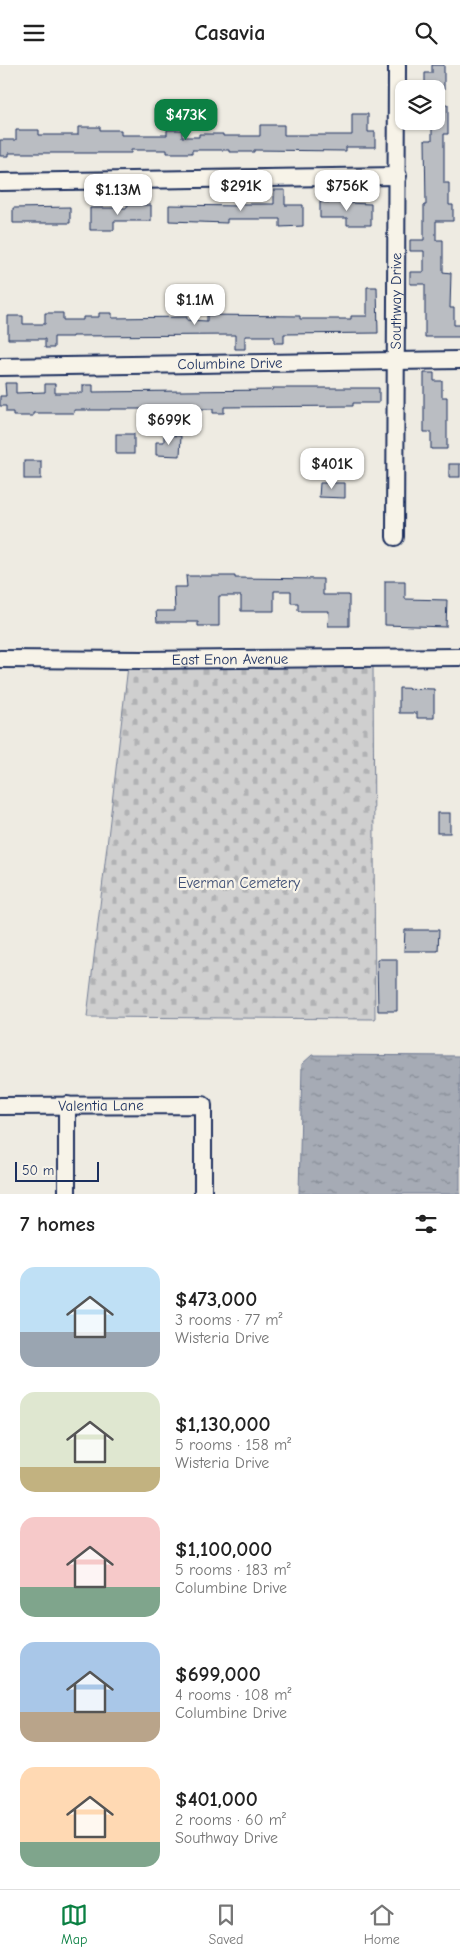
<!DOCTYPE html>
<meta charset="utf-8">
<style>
:root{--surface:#fff;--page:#f6f6f6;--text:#222;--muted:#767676;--line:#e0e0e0;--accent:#0b8043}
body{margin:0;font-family:"Comic Neue",sans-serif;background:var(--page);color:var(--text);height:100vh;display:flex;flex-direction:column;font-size:19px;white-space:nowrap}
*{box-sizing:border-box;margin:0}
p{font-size:16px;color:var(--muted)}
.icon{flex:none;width:28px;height:28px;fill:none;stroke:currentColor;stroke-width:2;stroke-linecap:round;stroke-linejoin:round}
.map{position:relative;height:1129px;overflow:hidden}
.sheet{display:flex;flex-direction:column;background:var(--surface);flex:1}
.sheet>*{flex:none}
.tools{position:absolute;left:395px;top:15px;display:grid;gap:10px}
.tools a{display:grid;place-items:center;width:50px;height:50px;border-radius:10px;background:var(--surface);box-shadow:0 1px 4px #0004;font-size:25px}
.scale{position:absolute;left:15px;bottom:12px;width:84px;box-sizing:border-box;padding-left:5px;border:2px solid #1b2f5e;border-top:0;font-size:14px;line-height:18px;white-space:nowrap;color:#1b2f5e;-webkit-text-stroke:4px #f7f3e8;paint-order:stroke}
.price{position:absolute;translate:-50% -42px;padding:0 11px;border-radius:10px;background:#fff;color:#222;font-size:16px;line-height:32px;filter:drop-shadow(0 1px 2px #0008)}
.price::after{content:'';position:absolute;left:50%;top:30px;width:15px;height:11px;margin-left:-8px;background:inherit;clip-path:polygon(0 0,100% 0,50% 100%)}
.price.on{background:var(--accent);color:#fff}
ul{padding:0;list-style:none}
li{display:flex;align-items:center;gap:15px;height:125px;padding:0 20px}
li span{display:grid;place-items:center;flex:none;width:140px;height:100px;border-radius:15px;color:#555}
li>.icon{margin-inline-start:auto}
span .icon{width:60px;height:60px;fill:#fffc;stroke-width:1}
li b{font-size:21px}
h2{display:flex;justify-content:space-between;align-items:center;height:60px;padding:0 20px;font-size:21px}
header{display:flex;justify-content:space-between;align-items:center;height:65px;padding:0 20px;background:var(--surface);font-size:22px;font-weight:700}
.tabs{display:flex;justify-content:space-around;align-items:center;height:70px;border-top:1px solid var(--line);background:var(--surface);font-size:14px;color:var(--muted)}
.tabs a{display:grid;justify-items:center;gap:2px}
.tabs .on{color:var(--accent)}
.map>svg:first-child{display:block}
.cemetery{fill:url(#cemetery-stones);stroke:#757f96}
.water{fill:url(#water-ripples);stroke:#6e7992}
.building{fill:#babdc2;stroke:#1b2f5e}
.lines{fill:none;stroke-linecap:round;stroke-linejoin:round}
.minor-casing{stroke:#1b2f5e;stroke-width:20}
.minor{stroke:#f7f3e8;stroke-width:16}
.labels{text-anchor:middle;stroke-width:4.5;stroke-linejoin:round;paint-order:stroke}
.street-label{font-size:15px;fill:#1b2f5e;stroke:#f7f3e8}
.park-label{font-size:15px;fill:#3f4f75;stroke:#f7f3e8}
</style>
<header><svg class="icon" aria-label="menu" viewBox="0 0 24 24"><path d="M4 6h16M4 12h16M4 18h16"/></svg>Casavia<svg class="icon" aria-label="search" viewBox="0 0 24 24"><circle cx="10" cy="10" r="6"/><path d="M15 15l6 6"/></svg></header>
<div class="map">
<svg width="460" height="1129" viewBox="0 0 460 1129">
<defs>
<pattern id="cemetery-stones" width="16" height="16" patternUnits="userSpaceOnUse" patternTransform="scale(1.25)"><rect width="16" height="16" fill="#cfcfcf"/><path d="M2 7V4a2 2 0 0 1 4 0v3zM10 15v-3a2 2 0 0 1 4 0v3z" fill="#b1b2b4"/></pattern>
<pattern id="water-ripples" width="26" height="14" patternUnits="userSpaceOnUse" patternTransform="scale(1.25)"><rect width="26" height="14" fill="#a6abb5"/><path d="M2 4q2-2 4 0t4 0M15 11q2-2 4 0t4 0" fill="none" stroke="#868c96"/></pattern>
</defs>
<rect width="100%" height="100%" fill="#eeebe2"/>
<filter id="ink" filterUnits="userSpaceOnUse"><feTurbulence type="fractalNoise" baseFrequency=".02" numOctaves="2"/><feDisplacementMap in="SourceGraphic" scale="10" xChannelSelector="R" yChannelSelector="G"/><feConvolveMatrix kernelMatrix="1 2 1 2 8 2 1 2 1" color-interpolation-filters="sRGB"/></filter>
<g filter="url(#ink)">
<polygon class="cemetery" points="373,600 375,954 87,952 128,601"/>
<polygon class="water" points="312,990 460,991 460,1129 299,1129 302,999"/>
<g class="building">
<polygon points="432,0 444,0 444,24 425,24 425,8 432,8"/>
<polygon points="436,40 448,40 448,69 444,69 444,118 449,118 449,140 453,140 453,156 436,156 436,175 443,175 443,207 451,208 450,243 454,243 454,260 460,260 460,272 425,272 425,219 410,219 410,207 424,207 424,186 410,186 410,175 424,175 424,140 426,140 425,75 432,75 432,56 436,56"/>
<polygon points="352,49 368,49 368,67 375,67 375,82 346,82 346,86 254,85 254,87 229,87 229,85 192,85 192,88 167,88 167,85 131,85 131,88 9,88 9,91 0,91 0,75 16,75 16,65 39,65 39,70 78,70 78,62 100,62 100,65 121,65 121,70 167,70 167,65 182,65 182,72 199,72 199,69 223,69 223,71 260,71 260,60 284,60 284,70 352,70"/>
<polygon points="274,125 285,125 285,140 303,140 303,161 280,162 280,154 227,154 227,158 169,156 169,140 240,141 240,139 274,139"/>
<polygon points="320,137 371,139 371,160 347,160 347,153 320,153"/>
<polygon points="127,140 151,140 151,156 114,156 114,165 90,165 90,143 127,143"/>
<polygon points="70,142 70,158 13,158 13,143"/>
<polygon points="367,222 377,222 378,268 284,269 284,278 274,278 274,271 245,271 245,284 235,284 235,270 73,271 73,272 54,272 54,283 45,283 45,274 8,274 8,251 23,251 23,259 45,259 45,248 63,248 63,255 83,255 83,252 99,252 99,248 112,248 112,253 187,252 187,255 207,256 207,250 300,251 300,254 351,254 351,251 367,251"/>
<polygon points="424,308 434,308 434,316 442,316 442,332 447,332 447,384 431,384 431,367 424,367"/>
<polygon points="5,318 16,318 16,328 45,327 45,319 55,319 55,328 83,328 83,320 93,320 93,327 273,325 273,323 379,323 379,338 353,338 353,341 224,342 224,348 213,348 213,344 110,344 110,345 74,345 74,348 33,348 33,351 13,351 13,347 6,347 6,341 0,341 0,331 6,331"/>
<rect x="116" y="369" width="18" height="20"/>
<polygon points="164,370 181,371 180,391 156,390 156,377 164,377"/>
<rect x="24" y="396" width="17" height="18"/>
<rect x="449" y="399" width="11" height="13"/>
<polygon points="320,418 345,418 345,433 319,432"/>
<polygon points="186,511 235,511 235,513 323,514 323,530 349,530 349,561 328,561 329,546 298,546 298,538 291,538 291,526 274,526 274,546 241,546 241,531 219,531 219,561 198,561 198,557 157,557 156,546 175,546 174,522 187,522"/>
<polygon points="385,516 405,516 405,534 447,535 446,562 385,560"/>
<polygon points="399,623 434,624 434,653 417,653 417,648 399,648"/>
<rect x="437" y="748" width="13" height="20"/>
<polygon points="405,865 439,865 438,886 404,886"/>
<polygon points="377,894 397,894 397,946 378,946"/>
</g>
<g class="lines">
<defs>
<g id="minor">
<polyline points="0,117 398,111"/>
<path id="s1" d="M0 302 460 295"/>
<path id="s2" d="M395 472 397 0"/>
<path id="s3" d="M0 594 143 595 460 592"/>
<polyline points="67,1040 67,1129"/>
<path id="s4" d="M0 1041 203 1040V1129"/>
</g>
</defs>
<use href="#minor" class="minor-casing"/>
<use href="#minor" class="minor"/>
</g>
</g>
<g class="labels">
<g class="street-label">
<text dy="5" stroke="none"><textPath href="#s2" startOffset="236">Southway Drive</textPath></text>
<text dy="5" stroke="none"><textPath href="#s1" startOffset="230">Columbine Drive</textPath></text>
<text dy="5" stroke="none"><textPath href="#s3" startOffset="230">East Enon Avenue</textPath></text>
<text dy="5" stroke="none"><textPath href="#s4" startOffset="101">Valentia Lane</textPath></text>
</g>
<g class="park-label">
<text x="239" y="823">Everman Cemetery</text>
</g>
</g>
</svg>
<div class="tools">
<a><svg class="icon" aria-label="layers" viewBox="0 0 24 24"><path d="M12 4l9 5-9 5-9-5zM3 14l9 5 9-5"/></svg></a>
</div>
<div class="scale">50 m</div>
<b class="price on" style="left:186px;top:76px">$473K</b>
<b class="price" style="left:241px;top:147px">$291K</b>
<b class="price" style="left:347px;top:147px">$756K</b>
<b class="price" style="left:118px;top:151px">$1.13M</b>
<b class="price" style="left:195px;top:261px">$1.1M</b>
<b class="price" style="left:169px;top:381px">$699K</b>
<b class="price" style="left:332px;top:425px">$401K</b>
</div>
<section class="sheet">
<h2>7 homes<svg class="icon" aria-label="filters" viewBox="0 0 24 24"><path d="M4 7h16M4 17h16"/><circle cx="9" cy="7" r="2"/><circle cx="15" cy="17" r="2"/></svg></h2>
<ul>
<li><span style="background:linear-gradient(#bfe0f5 65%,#9aa5b1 0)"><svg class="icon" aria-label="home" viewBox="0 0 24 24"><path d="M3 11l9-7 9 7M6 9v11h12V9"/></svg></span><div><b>$473,000</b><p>3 rooms · 77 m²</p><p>Wisteria Drive</p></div></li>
<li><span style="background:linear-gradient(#dfe7d0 75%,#c2b280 0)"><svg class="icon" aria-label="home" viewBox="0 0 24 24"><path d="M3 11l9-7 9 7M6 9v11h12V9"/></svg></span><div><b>$1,130,000</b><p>5 rooms · 158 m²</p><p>Wisteria Drive</p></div></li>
<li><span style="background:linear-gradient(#f6c9c9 70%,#7fa58c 0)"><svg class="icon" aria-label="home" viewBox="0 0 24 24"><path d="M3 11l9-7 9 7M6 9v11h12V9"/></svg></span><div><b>$1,100,000</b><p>5 rooms · 183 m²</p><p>Columbine Drive</p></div></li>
<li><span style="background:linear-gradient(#a9c7e8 70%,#b9a48a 0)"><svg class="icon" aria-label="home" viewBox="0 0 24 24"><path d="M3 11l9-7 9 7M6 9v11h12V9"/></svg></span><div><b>$699,000</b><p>4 rooms · 108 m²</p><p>Columbine Drive</p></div></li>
<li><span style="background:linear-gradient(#ffd9b3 75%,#7fa58c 0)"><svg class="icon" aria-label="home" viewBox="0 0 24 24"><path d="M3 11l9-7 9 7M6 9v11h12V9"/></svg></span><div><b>$401,000</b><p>2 rooms · 60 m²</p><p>Southway Drive</p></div></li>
</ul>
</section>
<nav class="tabs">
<a class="on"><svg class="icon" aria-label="map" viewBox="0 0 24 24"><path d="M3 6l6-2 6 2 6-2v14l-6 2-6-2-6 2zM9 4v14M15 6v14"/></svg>Map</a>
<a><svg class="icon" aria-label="saved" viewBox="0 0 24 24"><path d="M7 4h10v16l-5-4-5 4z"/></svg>Saved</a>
<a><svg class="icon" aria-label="home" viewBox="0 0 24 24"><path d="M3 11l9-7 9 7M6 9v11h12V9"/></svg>Home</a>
</nav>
